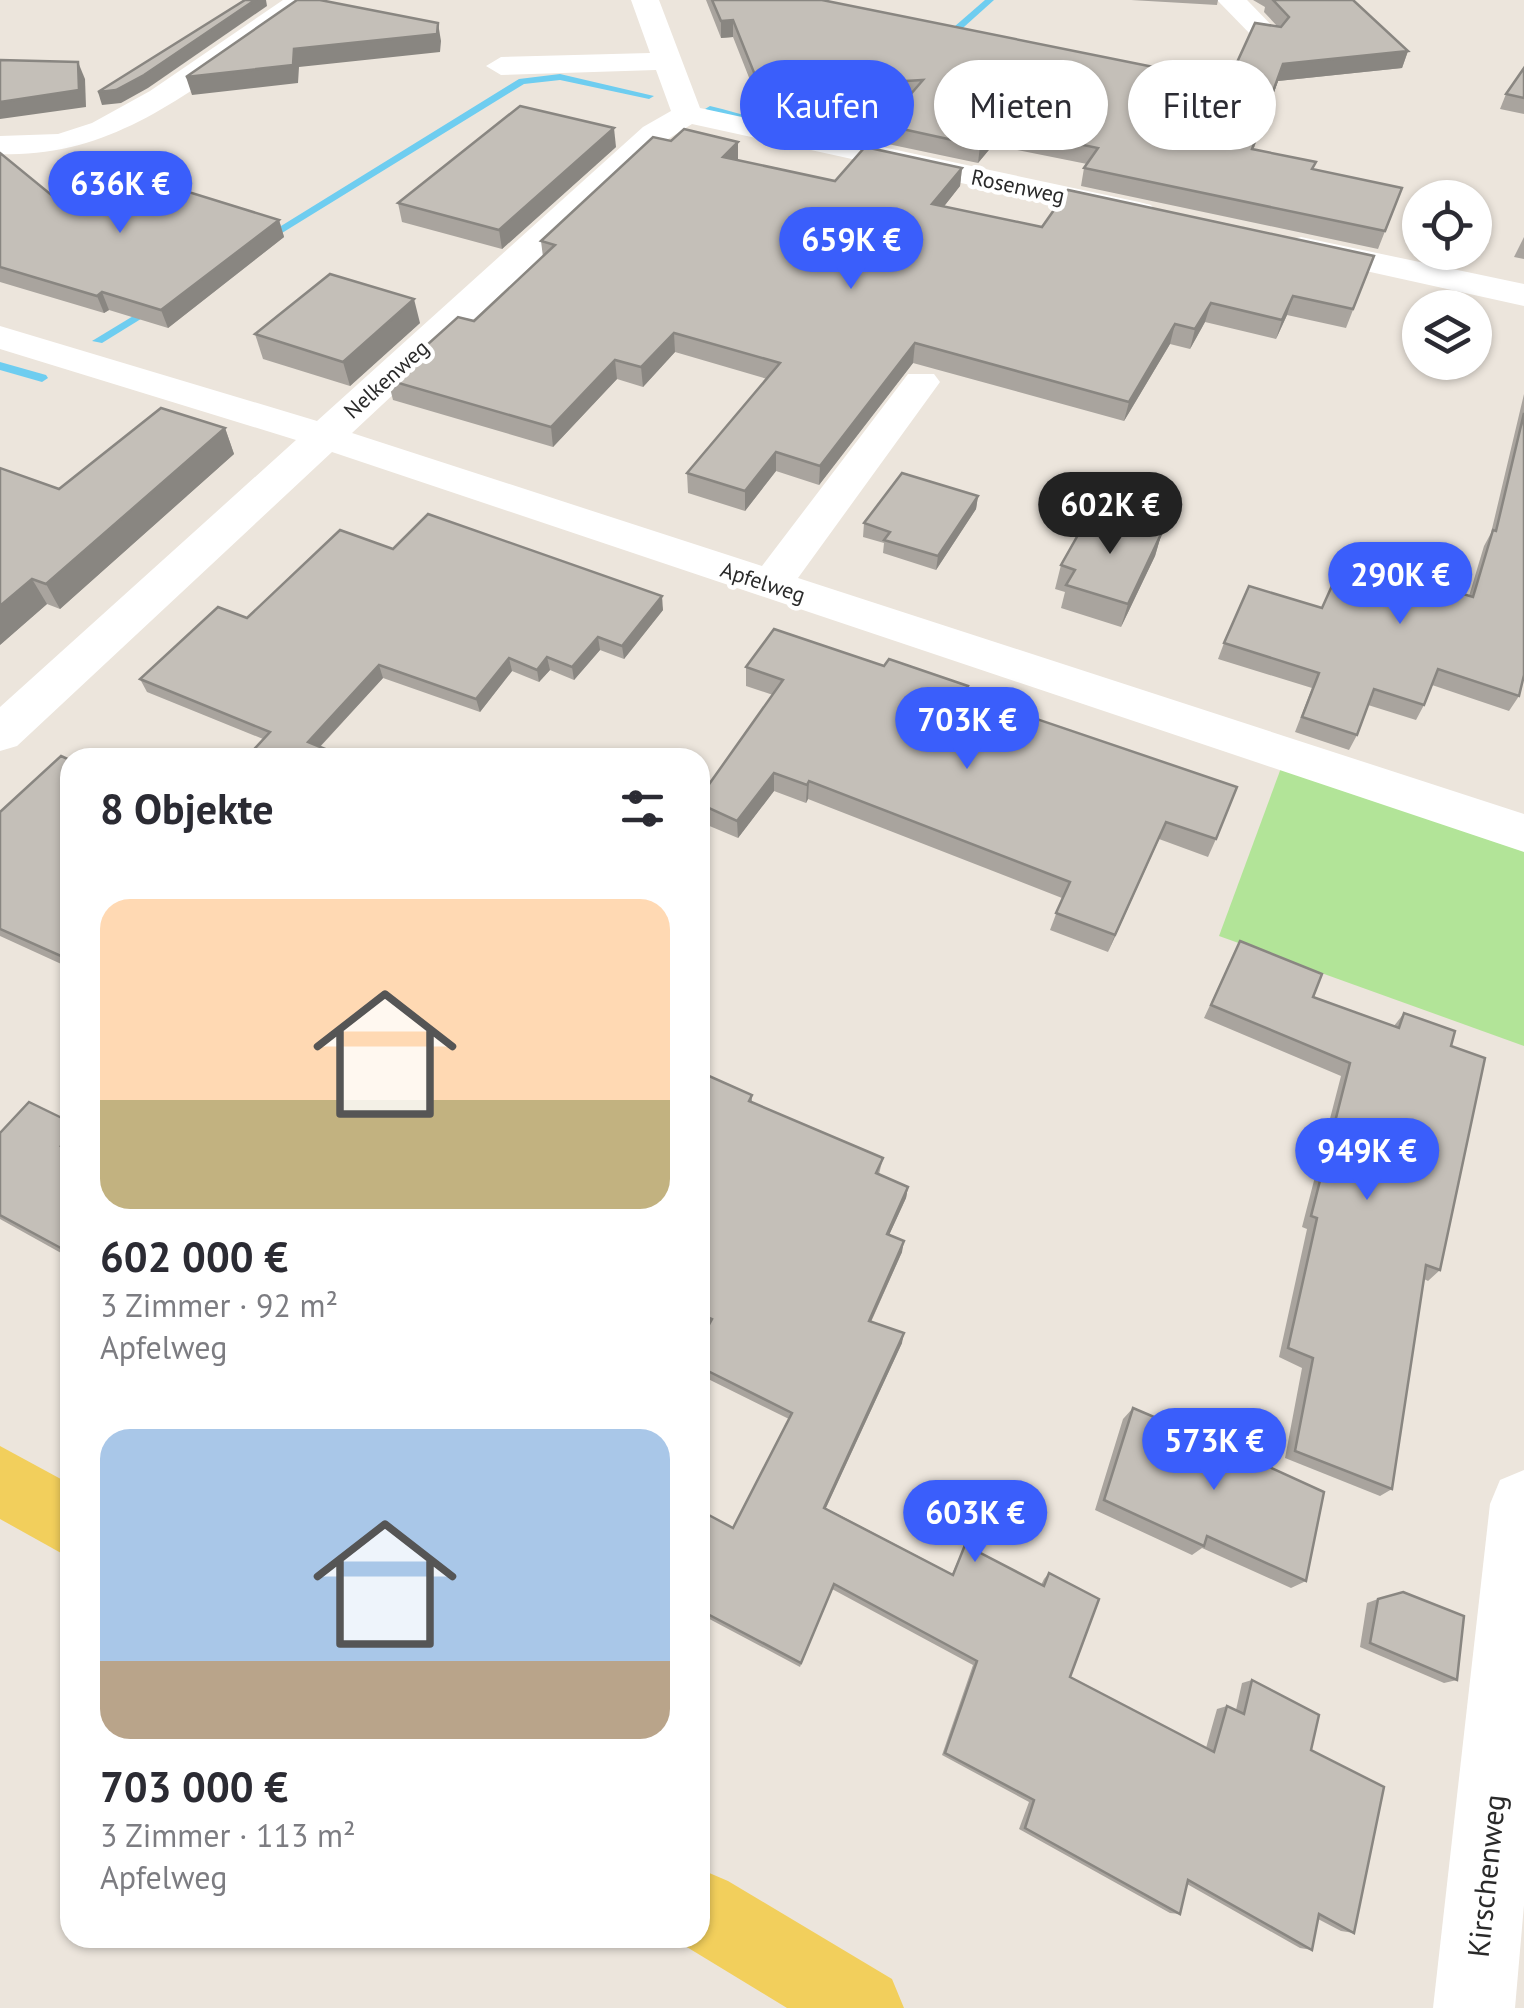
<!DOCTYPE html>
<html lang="de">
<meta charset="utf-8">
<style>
:root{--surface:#fff;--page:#f2f2f3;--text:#2b2b33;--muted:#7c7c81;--accent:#3a5efb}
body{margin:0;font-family:"PT Sans",sans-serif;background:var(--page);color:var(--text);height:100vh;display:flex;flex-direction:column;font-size:38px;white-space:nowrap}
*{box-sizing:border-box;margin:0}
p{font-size:32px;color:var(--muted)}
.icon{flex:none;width:55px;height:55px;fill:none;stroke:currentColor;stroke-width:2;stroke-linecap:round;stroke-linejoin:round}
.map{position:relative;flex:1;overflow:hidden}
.panel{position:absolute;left:60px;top:748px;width:650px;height:1200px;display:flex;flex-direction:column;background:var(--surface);border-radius:30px;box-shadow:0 2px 8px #0004}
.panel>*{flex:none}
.top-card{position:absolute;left:740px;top:60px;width:632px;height:90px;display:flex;gap:20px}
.buttons{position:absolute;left:1402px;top:180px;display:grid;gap:20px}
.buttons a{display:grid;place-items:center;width:90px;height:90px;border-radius:50%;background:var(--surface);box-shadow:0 2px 8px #0004;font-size:50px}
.price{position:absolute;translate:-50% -85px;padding:0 22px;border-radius:35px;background:var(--accent);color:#fff;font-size:32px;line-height:65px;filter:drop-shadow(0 2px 5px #0008)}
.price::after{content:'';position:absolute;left:50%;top:60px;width:30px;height:22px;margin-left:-15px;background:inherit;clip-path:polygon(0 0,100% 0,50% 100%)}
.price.current{background:#222;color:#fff}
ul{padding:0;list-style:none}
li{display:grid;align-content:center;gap:20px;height:530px;padding:0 40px}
li span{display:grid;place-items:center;height:310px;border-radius:30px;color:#555}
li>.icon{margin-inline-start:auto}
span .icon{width:180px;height:180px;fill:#fffc;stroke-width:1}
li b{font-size:42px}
h2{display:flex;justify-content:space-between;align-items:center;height:120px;padding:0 40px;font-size:42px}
.pill{padding:0 35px;border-radius:45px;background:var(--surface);box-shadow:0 2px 8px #0004;font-size:35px;line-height:90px}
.pill.current{background:var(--accent);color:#fff}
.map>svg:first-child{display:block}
.green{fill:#b2e498}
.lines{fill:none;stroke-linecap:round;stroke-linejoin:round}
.stream{fill:#6ecdf0;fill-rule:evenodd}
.minor{fill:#fff;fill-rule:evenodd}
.major{fill:#f2cf5c;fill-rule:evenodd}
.wall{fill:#a9a49e}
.shaded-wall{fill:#898681}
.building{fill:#c4bfb8;stroke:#898681;stroke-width:2.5}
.labels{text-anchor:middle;stroke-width:9;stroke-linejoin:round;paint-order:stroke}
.far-street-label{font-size:22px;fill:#2a2a2a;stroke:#fff}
.near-street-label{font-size:30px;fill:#2a2a2a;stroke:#fff}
</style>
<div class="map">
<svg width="1524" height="2008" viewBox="0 0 1524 2008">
<rect width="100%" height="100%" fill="#ece5dc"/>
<polygon class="green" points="1281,768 1524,843 1524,1046 1219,936"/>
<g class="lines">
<g class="stream">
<polygon points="985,0 994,0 945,44 939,44 939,40"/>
<polygon points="560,74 654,96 649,99 560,80 524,84 269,241 260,239 519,79"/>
<path d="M889 85 894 88 892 90C842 129 814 138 751 122 736 118 719 116 705 109L710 106C752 116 801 136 842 116 859 107 873 94 889 85Z"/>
<polygon points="153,304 159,307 157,309 102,343 92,341"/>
<polygon points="0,362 46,375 48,378 42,382 0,370"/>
</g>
<g class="minor">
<path d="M283 0H315C301 19 272 33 253 47 175 104 101 158 0 154V136L58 134 92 123 150 91Z"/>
<polygon points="631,0 659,0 700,108 1139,202 1151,205 1156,212 1151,219 1139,222 692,124 665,141 352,433 762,566 908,374 934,374 940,382 798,578 1524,814 1524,852 332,452 17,746 0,751 0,707 296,440 0,349 0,326 317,421 643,127 671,111 656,70 501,75 486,66 501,57 650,53"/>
<polygon points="1217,0 1247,0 1280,34 1276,40 1256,40"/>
<polygon points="1301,237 1524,284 1524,306 1289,254 1284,247 1289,240"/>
<polygon points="1524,1470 1524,1905 1515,2008 1433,2008 1490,1504 1500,1480"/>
</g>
<g class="major">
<polygon points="0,1446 70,1484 70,1558 0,1519"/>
<polygon points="700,1869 728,1881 892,1979 904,2008 787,2008 672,1938 700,1938"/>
</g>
</g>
<g class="wall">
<polygon points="706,0 827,0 823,0 1228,82 1277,26 1264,12 1265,7 1253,0 1353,0 1408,51 1402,68 1278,81 1253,150 1316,162 1313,169 1402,188 1378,249 1081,186 1084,168 1087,164 993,145 978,163 883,143 884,125 907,99 790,106 776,120 765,118 733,37 721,38"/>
<polygon points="1131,0 1218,0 1217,5"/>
<polygon points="1524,68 1524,114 1500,109 1506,94"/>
<polygon points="616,147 502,249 402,222 398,203"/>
<polygon points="0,153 66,207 279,220 284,237 168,328 109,310 104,313 0,282"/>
<polygon points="738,160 835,181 962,168 960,186 944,206 1042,227 1374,256 1346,328 1287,315 1276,339 1205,322 1190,349 1170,344 1124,421 913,363 819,485 776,471 745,511 688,493 687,473 767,379 675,352 643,387 617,379 553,447 393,400 388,380 474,321 543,257 541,241"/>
<polygon points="1524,237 1524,259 1514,257"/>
<polygon points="420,323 350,386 263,359 255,334"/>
<polygon points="1524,394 1524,675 1519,696 1509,711 1432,685 1424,705 1416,720 1368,705 1357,735 1349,750 1295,732 1312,688 1218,659 1224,643 1469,596 1484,546 1491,533"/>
<polygon points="225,428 234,454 60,609 47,604 0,645 59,489"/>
<polygon points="978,496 976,509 936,570 883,553 884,543 863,537 864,523"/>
<polygon points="1162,532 1155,556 1121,627 1061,608 1065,592 1055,589 1061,565"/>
<polygon points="393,549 663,610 624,659 600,650 574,680 550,670 539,682 512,671 480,712 383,678 320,747 263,739 147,692 140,679 247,618"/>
<polygon points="746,667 966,695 1216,839 1208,857 1159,839 1108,952 1050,930 1062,898 808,799 806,803 774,791 738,838 700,822 700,797 773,695 746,686"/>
<polygon points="70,760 70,968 0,936 0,812"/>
<polygon points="1240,941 1313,997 1394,1026 1404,1013 1451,1046 1440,1270 1428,1281 1424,1279 1392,1489 1380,1496 1285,1458 1302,1368 1279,1357 1307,1229 1302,1227 1341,1076 1204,1018"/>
<polygon points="700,1072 752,1095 752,1103 883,1158 879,1174 908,1187 906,1198 889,1235 902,1252 871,1322 902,1343 826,1508 952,1574 965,1545 1041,1585 1044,1579 1049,1573 1070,1677 1206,1748 1217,1709 1227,1706 1236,1710 1242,1683 1252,1680 1311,1750 1354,1933 1341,1931 1318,1919 1312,1950 1300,1948 1187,1884 1180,1914 1170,1913 1019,1829 1029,1802 942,1755 973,1665 832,1589 800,1667 700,1614 700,1519 733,1528 789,1419 700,1375 700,1341 708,1326 700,1323"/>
<polygon points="70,1122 70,1258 0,1219 0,1133"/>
<polygon points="1133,1408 1219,1444 1306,1581 1291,1588 1202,1548 1192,1555 1095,1510 1123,1419"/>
<polygon points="1378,1599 1457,1680 1444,1683 1360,1647 1367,1603"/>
</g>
<g class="shaded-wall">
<polygon points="255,0 266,0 267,6 148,88 121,103 102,105 98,92"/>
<polygon points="733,20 733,37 721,38 721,21"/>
<polygon points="438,23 441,41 440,52 299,67 298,83 192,95 186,77 294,49"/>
<polygon points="1408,51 1402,68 1278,81 1247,167 1283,64"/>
<polygon points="78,62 85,79 86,107 0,119 0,102"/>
<polygon points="791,88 790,106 776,120 776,103"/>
<polygon points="995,127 993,145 978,163 980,146"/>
<polygon points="614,128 616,147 502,249 499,230"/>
<polygon points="738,142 738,160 723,157"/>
<polygon points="962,168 960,186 931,223 932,204"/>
<polygon points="279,220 284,237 168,328 161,310"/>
<polygon points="102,292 109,310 104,313 97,296"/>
<polygon points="1293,296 1287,315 1276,339 1282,320"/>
<polygon points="414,299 420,323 350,386 343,362"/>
<polygon points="1211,303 1205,322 1190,349 1195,329"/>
<polygon points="1175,324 1170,344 1124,421 1129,402"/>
<polygon points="674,333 675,352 643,387 641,367"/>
<polygon points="915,343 913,363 819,485 820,466"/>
<polygon points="615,360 617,379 553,447 551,427"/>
<polygon points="225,428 234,454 60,609 46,584"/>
<polygon points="776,452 776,471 745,511 745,491"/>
<polygon points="978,496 976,509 936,570 938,556"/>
<polygon points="1162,532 1155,556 1121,627 1128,604"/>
<polygon points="32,579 47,604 0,645 0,606"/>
<polygon points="662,596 663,610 624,659 622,646"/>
<polygon points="598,637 600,650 574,680 572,667"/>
<polygon points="547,657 550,670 539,682 537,670"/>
<polygon points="509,658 512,671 480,712 476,699"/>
<polygon points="379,665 383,678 313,754 308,742"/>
<polygon points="774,773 774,791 738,838 737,821"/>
<polygon points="809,781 808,799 806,803 807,785"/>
<polygon points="1166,822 1159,839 1108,952 1115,935"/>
<polygon points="70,1135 70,1155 61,1146"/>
<polygon points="908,1187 906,1198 885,1244 887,1234"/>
<polygon points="904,1241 902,1252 867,1330 869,1321"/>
<polygon points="904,1333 902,1343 823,1514 824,1508"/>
</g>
<g class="building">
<polygon points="245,0 255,0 144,75 116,90 98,92"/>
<polygon points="297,0 320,0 438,23 437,34 294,49 293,65 186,77"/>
<polygon points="712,0 822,0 1228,82 1255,23 1281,27 1289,17 1273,0 1353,0 1408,51 1283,64 1252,149 1316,162 1312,169 1402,188 1385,231 1084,168 1098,148 995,127 980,146 884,125 923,80 791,88 776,103 765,100 733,20 721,21"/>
<polygon points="0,60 78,62 79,90 0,102"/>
<polygon points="1524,68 1524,98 1506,94"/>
<polygon points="520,106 614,128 499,230 398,203"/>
<polygon points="684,129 738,142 723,157 835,181 865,147 962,168 932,204 1042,227 1068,190 1374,256 1353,309 1293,296 1282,320 1211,303 1195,329 1175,324 1129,402 915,343 820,466 776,452 745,491 687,473 780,363 674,333 641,367 615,360 551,427 388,380 458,317 474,321 555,245 541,241 653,137 671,141"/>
<polygon points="0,153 66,207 121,171 279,220 161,310 102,292 97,296 0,267"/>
<polygon points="330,274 414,299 343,362 255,334"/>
<polygon points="161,408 225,428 46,584 32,579 0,606 0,468 59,489"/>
<polygon points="1524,413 1524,675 1519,696 1438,669 1424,705 1374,689 1357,735 1302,717 1319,673 1224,643 1249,586 1322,608 1344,559 1473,597 1493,530 1496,531"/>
<polygon points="902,473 978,496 938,556 884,540 890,532 864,523"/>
<polygon points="1091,512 1162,532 1128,604 1066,585 1075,570 1061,565"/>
<polygon points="428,514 662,596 622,646 598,637 572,667 547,657 537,670 509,658 476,699 379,665 308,742 347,758 246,758 270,732 140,679 218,607 247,618 340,530 393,549"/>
<polygon points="774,629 884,666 889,659 968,686 963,694 1237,787 1216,839 1166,822 1115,935 1056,913 1070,882 809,781 807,785 774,773 737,821 700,804 700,797 783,680 746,667"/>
<polygon points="61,756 70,760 70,960 0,929 0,812"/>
<polygon points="1240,941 1322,974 1313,997 1399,1028 1404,1013 1455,1031 1451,1046 1485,1058 1440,1270 1426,1265 1392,1489 1295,1451 1313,1358 1288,1348 1317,1218 1311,1216 1350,1063 1211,1005"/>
<polygon points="700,1072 752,1095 749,1101 883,1158 876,1173 908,1187 887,1234 904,1241 869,1321 904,1333 824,1508 953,1575 965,1545 1044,1586 1049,1573 1099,1599 1070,1677 1214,1752 1227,1706 1244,1714 1252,1680 1319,1715 1311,1750 1384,1787 1354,1933 1319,1914 1312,1950 1188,1880 1180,1914 1025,1828 1034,1800 945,1753 977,1661 834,1584 801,1663 700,1610 700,1519 703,1512 733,1528 792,1413 700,1367 700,1341 712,1319 700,1314"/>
<polygon points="29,1102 70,1122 70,1135 61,1146 70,1150 70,1253 0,1215 0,1133"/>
<polygon points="1133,1408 1168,1423 1188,1415 1211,1427 1219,1444 1324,1492 1306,1581 1207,1536 1204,1546 1104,1500"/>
<polygon points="1403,1592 1464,1616 1457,1680 1370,1643 1378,1599"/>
</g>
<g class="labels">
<g class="far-street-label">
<text transform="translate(1018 186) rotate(12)" y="8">Rosenweg</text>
<text transform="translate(386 379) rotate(-42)" y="8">Nelkenweg</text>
<text transform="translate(763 582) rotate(18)" y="8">Apfelweg</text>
</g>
<g class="near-street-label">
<text transform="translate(1487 1876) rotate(-84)" y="10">Kirschenweg</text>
</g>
</g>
</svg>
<div class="buttons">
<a><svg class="icon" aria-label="locate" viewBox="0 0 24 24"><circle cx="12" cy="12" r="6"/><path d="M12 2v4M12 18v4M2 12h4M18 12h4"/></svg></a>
<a><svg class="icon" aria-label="layers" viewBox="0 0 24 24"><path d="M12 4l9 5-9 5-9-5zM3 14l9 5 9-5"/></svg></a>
</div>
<b class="price" style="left:120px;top:236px">636K €</b>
<b class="price" style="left:851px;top:292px">659K €</b>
<b class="price current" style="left:1110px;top:557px">602K €</b>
<b class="price" style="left:1400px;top:627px">290K €</b>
<b class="price" style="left:967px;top:772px">703K €</b>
<b class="price" style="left:1367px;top:1203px">949K €</b>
<b class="price" style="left:1214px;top:1493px">573K €</b>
<b class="price" style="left:975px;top:1565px">603K €</b>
<div class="top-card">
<a class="pill current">Kaufen</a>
<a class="pill">Mieten</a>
<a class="pill">Filter</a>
</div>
<section class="panel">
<h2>8 Objekte<svg class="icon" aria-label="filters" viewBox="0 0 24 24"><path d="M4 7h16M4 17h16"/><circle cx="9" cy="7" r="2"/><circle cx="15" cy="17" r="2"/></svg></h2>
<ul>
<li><span style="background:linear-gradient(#ffd9b3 65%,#c2b280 0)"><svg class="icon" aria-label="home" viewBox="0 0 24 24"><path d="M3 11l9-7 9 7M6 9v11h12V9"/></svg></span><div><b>602 000 €</b><p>3 Zimmer · 92 m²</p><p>Apfelweg</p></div></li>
<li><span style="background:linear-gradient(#a9c7e8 75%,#b9a48a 0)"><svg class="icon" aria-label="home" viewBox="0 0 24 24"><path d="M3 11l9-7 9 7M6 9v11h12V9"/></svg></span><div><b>703 000 €</b><p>3 Zimmer · 113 m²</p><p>Apfelweg</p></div></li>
</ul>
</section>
</div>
